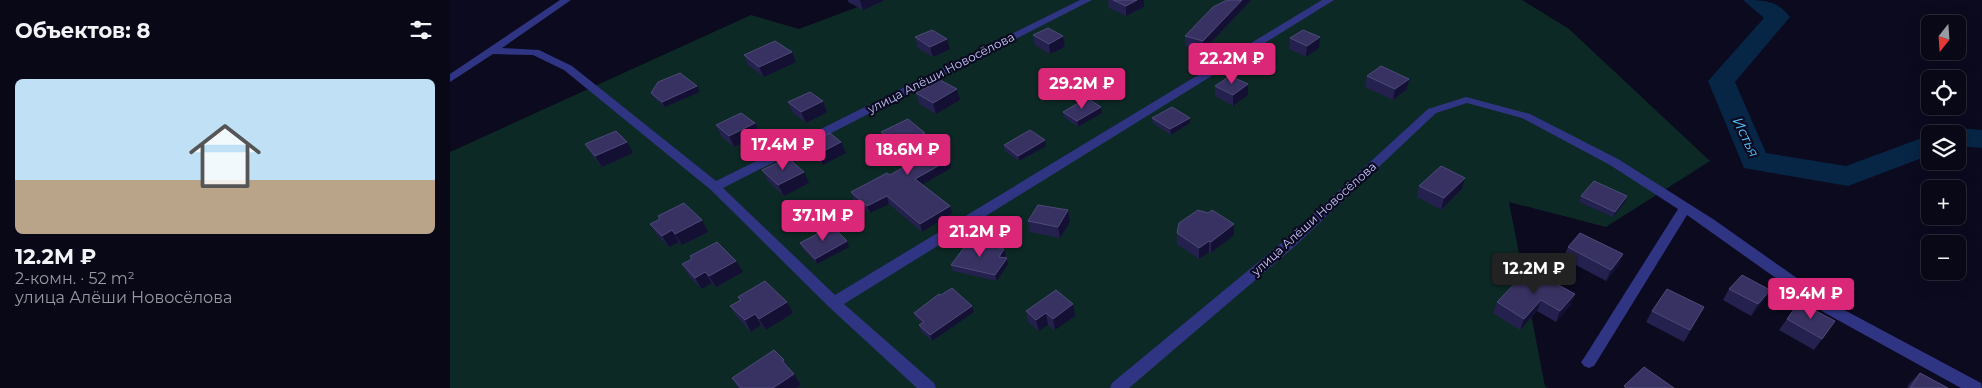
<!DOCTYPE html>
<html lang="ru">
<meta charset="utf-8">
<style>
:root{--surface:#080817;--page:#111120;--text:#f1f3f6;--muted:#989aa1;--line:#292936;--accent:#db2777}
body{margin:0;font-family:Montserrat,sans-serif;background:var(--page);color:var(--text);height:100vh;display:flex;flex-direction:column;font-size:19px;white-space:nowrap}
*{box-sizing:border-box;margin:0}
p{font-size:16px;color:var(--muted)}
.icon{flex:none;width:28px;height:28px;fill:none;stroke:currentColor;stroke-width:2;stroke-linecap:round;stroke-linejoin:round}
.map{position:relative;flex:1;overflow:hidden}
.side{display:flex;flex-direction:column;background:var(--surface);width:450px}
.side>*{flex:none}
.needle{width:32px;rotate:197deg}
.buttons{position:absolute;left:1471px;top:15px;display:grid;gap:10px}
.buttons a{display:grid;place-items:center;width:45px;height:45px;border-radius:8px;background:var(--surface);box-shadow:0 5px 20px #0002,0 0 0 1px var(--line);font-size:25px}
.price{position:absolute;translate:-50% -42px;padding:0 11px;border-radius:5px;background:var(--accent);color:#fff;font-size:16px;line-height:32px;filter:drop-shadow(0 1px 2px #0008)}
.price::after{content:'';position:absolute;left:50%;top:30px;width:15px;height:11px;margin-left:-8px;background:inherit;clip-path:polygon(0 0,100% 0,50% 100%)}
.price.selected{background:#222;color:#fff}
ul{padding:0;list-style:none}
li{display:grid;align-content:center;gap:10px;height:265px;padding:0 15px}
li span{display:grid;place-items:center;height:155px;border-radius:8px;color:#555}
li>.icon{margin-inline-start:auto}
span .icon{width:90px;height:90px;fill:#fffc;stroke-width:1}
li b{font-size:21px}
h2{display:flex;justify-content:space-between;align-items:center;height:60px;padding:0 15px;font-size:21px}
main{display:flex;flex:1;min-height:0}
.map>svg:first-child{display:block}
.green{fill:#0c2925}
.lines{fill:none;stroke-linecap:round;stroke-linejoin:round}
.river{fill:#072545;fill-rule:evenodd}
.minor{fill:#303583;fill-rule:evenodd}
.wall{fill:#25214e}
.shaded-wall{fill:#131033}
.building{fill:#373261;stroke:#4e4a7a}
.labels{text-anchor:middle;stroke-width:4.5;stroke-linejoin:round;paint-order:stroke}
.street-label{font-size:12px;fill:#c8c7ff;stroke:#0b0a1f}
.water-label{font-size:14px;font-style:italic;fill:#55c1ff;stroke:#0b0a1f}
</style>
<main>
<section class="side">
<h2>Объектов: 8<svg class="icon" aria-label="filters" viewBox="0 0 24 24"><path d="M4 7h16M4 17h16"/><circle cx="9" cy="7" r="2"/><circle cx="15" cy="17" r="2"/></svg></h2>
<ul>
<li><span style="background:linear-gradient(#bfe0f5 65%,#b9a48a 0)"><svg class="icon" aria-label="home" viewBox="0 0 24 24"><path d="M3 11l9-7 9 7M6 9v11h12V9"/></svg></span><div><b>12.2M ₽</b><p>2-комн. · 52 m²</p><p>улица Алёши Новосёлова</p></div></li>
</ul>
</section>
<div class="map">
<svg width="1532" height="388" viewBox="0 0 1532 388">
<rect width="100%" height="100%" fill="#0b0a1f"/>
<polygon class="green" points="426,0 1072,0 1119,29 1260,161 1156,227 1059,202 1095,386 1098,388 0,388 0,152 301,15 349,29"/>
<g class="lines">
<g class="river">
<path d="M1293 0C1313 0 1327 0 1340 17L1285 82 1316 153 1396 166 1480 135V155L1398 186 1294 168 1258 81 1314 18Z"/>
<polygon points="1508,128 1532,130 1532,148 1508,146 1508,134 1496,134 1498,131"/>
</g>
<g class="minor">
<polygon points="110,0 121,0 52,48 89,50 122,66 266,181 630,0 642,0 273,188 385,295 872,0 884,0 394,304 484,383 486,388 467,388 379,307 261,190 114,70 83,55 43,54 0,82 0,74"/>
<polygon points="1016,97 1080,114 1168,159 1263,219 1385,305 1531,383 1532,388 1511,388 1375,313 1237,215 1144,366 1139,368 1134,366 1131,362 1134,358 1228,209 1160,165 1072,118 1017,103 986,113 845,246 679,388 660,388 662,383 835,240 978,109"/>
</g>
</g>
<g class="wall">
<polygon points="398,0 435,0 413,10 398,2"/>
<polygon points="658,0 694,0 694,7 676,16 659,8"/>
<polygon points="777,0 801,0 753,51 735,46 735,36"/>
<polygon points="583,35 613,36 615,47 600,54 585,45"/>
<polygon points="465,37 500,49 483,57 468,48"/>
<polygon points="840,38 869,48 856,57 839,49"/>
<polygon points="342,52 346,62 314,77 298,65 294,55"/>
<polygon points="917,76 959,79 957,89 943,100 915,87"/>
<polygon points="765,86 798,95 783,106 765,96"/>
<polygon points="250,92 215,107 204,98 201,93"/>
<polygon points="466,93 510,100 486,114 469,104"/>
<polygon points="373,101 377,112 356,123 343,113 338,102"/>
<polygon points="651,107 652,113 628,127 614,117 613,112"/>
<polygon points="702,118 740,123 721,135 703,123"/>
<polygon points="305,123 310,134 284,147 271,136 266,125"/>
<polygon points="431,132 477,140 474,142 499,160 501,168 472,184 500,206 502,213 472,232 439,204 420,213 404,200 401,192 440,175 460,163 433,140"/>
<polygon points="391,142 396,153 373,165 361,155 357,144"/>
<polygon points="135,144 183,153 152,167 142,155"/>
<polygon points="554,145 596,146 569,161 555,151"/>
<polygon points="312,170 359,183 334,196 318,181"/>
<polygon points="969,186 1012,189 991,210 967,197"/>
<polygon points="1131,196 1177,196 1175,202 1163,217 1129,202"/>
<polygon points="618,210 620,222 610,238 580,232 578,221"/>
<polygon points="208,216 252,220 258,232 232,245 229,242 219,247 207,235 200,224 210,219"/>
<polygon points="784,224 784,235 761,253 759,252 749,259 727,244 727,233"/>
<polygon points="350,243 399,247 367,264 353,249"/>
<polygon points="1118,247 1173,254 1168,266 1156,281 1113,258"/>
<polygon points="554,249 556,255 554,258 557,258 558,264 547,281 503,271 501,265"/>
<polygon points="240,256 293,272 266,287 262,283 252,289 239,276 232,264 242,259"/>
<polygon points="1079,275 1125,294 1120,306 1106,322 1087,311 1070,330 1043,313 1047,302"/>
<polygon points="1279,289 1320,290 1313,301 1301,316 1273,300"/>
<polygon points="491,295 522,306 524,312 482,341 471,331 469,325 472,323 466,318 464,313"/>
<polygon points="288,297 337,302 343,313 316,330 311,325 301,332 287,317 280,306 290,300"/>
<polygon points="1254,307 1234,342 1196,322 1202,311"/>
<polygon points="576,311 625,316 605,330 598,325 589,331 578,322"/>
<polygon points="1337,319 1372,339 1364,350 1329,330"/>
<polygon points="334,360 338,367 344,374 351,385 346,388 288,388 282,378"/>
<polygon points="1470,373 1498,388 1457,388 1459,384"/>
</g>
<g class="shaded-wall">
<polygon points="410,0 435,0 413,10"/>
<polygon points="687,0 694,0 694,7 676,16 676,6"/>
<polygon points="792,0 801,0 753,51 753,41"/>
<polygon points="613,36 615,47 600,54 599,44"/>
<polygon points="870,37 869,48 856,57 857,46"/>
<polygon points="497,39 500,49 483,57 480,47"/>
<polygon points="342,52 346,62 314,77 309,67"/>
<polygon points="959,79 957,89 943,100 945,89"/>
<polygon points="798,84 798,95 783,106 783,95"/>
<polygon points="247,86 250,92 215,107 212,102"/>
<polygon points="507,89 510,100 486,114 483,103"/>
<polygon points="373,101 377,112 356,123 351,112"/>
<polygon points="651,107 652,113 628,127 627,121"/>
<polygon points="740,118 740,123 721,135 720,129"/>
<polygon points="305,123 310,134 284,147 279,136"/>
<polygon points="475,133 477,140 470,144 467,136"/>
<polygon points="595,140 596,146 569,161 568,156"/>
<polygon points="177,142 183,153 152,167 145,156"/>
<polygon points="391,142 396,153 373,165 368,154"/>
<polygon points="499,160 501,168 468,187 465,179"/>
<polygon points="354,172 359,183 334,196 328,185"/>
<polygon points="1015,178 1012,189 991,210 994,198"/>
<polygon points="437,196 439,204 420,213 417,206"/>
<polygon points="1177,196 1175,202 1163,217 1165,212"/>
<polygon points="500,206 502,213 472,232 470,224"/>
<polygon points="618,210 620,222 610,238 608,227"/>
<polygon points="252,220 258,232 232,245 225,234"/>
<polygon points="784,224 784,235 761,253 761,242"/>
<polygon points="222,230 229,242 219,247 212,236"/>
<polygon points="397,241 399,247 367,264 365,259"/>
<polygon points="759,241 759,252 749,259 749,248"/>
<polygon points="554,249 556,255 551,262 549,257"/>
<polygon points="1173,254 1168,266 1156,281 1161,270"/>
<polygon points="557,258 558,264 547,281 545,275"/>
<polygon points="286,261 293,272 266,287 259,276"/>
<polygon points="255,272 262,283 252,289 245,278"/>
<polygon points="1320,290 1313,301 1301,316 1308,304"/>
<polygon points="1125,294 1120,306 1106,322 1110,311"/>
<polygon points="1091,300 1087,311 1070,330 1074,319"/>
<polygon points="337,302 343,313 316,330 309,319"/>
<polygon points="623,304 625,316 605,330 603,319"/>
<polygon points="522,306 524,312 482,341 480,335"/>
<polygon points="596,313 598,325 589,331 586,320"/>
<polygon points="305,314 311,325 301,332 295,320"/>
<polygon points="344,374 351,385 346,388 323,388"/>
</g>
<g class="building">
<polygon points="663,0 687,0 676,6"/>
<polygon points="777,0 792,0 753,41 735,36 763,7"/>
<polygon points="598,28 613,36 599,44 583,35"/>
<polygon points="482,30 497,39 480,47 465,37"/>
<polygon points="853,30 870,37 857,46 840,38"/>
<polygon points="325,41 342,52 309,67 294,55"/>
<polygon points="931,66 959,79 945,89 917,76"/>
<polygon points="230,73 247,86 212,102 201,93 208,82"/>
<polygon points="780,76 798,84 783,95 765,86"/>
<polygon points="490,80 507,89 483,103 466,93"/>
<polygon points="360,92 373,101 351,112 338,102"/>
<polygon points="637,98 651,107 627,121 613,112"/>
<polygon points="722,107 740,118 720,129 702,118"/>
<polygon points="291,113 305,123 279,136 266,125"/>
<polygon points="458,119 475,133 467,136 499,160 465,179 500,206 470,224 437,196 417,206 401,192 437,173 440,175 464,161 431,132"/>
<polygon points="580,130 595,140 568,156 554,145"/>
<polygon points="166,131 177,142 145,156 135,144"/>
<polygon points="380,133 391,142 368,154 357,144"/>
<polygon points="338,158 354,172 328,185 312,170"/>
<polygon points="991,166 1015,178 994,198 969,186"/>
<polygon points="1144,181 1177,196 1165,212 1131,196"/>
<polygon points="234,203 252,220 225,234 222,230 212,236 200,224 210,219 208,216"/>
<polygon points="588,205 618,210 608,227 578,221"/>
<polygon points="748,210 758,213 762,210 784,224 761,242 759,241 749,248 727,233 729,223"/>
<polygon points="382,226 397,241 365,259 350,243"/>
<polygon points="1130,233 1173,254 1161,270 1118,247"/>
<polygon points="519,241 554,249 549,257 557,258 545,275 501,265"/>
<polygon points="267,242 286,261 259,276 255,272 245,278 232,264 242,259 240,256"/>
<polygon points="1083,271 1125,294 1110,311 1091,300 1074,319 1047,302 1075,273 1079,275"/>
<polygon points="1292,275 1320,290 1308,304 1279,289"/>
<polygon points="315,281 337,302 309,319 305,314 295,320 280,306 291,300 288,297"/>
<polygon points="502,288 522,306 480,335 469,325 474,322 464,313 489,294 491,295"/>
<polygon points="1217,289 1254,307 1240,330 1202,311"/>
<polygon points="606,290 623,304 603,319 596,313 586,320 576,311"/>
<polygon points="1349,302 1385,321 1372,339 1337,319"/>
<polygon points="324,350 334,360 332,361 344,374 323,388 291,388 282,378"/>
<polygon points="1194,367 1224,388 1176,388 1174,386"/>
<polygon points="1470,373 1498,388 1460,388"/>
</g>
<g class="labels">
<g class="street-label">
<text transform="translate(491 73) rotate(-27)" y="4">улица Алёши Новосёлова</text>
<text transform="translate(864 219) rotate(-42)" y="4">улица Алёши Новосёлова</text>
</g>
<g class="water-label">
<text transform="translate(1296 137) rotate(64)" y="5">Истья</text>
</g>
</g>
</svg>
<div class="buttons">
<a><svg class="needle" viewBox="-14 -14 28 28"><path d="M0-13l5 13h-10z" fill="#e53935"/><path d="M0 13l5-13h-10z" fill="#989aa1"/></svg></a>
<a><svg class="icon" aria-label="locate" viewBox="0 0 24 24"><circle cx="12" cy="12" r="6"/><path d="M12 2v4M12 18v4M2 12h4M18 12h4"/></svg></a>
<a><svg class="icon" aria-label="layers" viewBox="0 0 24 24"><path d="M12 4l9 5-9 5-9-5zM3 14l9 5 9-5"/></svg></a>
<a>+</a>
<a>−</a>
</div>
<b class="price" style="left:782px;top:85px">22.2M ₽</b>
<b class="price" style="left:632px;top:110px">29.2M ₽</b>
<b class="price" style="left:333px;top:171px">17.4M ₽</b>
<b class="price" style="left:458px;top:176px">18.6M ₽</b>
<b class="price" style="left:373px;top:242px">37.1M ₽</b>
<b class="price" style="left:530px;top:258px">21.2M ₽</b>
<b class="price selected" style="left:1084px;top:295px">12.2M ₽</b>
<b class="price" style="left:1361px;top:320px">19.4M ₽</b>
</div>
</main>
